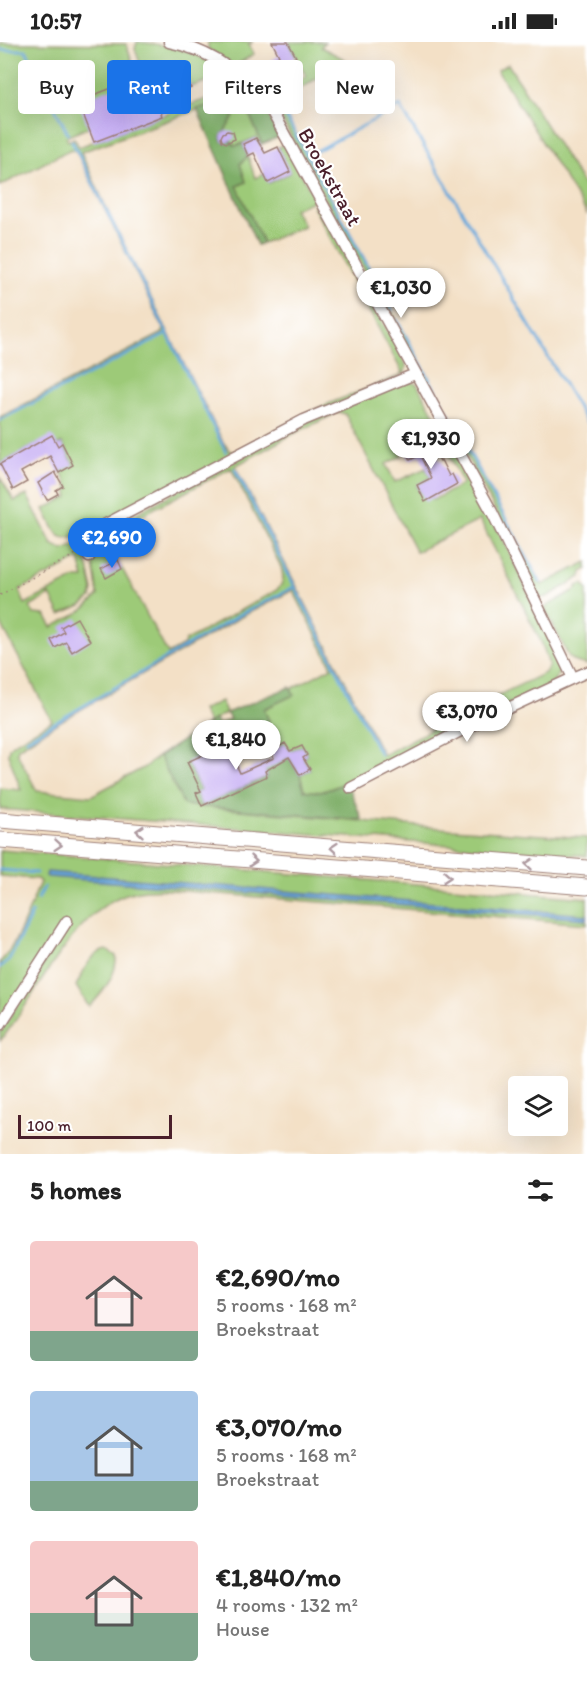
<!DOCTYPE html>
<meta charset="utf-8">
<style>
:root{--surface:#fff;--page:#f6f6f6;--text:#222;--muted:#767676;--accent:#1a73e8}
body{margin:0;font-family:Itim,sans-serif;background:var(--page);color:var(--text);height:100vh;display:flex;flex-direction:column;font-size:22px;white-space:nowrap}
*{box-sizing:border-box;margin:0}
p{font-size:20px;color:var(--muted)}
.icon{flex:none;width:33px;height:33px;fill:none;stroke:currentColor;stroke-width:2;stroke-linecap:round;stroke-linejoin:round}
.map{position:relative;height:1112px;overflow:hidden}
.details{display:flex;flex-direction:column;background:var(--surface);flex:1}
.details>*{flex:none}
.guide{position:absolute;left:18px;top:18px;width:552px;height:54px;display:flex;gap:12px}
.controls{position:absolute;left:508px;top:1034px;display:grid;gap:12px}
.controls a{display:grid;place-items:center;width:60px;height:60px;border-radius:6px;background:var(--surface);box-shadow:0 6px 24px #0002;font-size:30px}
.scale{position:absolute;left:18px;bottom:15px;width:154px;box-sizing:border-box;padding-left:6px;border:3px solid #4a1f2b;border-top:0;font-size:16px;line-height:21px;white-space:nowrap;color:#4a1f2b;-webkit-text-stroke:4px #fff;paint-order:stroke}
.price{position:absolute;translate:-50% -51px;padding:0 14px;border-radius:21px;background:#fff;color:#222;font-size:20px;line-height:39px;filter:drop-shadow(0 2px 3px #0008)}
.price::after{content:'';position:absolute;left:50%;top:36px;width:18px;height:14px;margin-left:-9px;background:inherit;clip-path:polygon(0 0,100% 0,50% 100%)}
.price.on{background:var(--accent);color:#fff}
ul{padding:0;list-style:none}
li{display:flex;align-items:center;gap:18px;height:150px;padding:0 30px}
li span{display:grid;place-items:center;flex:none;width:168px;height:120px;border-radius:6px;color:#555}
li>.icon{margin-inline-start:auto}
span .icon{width:72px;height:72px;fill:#fffc;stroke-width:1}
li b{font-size:26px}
h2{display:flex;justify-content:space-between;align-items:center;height:72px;padding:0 30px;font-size:26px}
.pill{padding:0 21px;border-radius:6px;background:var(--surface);box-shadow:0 6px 24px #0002;font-size:21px;line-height:54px}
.pill.on{background:var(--accent);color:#fff}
.status{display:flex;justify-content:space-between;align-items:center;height:42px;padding:0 30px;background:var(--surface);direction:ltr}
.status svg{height:16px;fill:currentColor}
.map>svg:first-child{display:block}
.green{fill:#9dca78;stroke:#747452;stroke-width:1.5;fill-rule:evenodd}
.forest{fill:#7eae68;stroke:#64664a;stroke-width:1.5}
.water{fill:#66a7da;stroke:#586382;stroke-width:1.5}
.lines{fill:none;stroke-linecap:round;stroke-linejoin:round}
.stream{stroke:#66a7da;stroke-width:3}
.building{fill:#c6aef4}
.minor-casing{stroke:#9e8078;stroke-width:13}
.highway-casing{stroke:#9e8078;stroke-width:17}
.path{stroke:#9e8078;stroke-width:1.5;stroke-dasharray:1.5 4.5;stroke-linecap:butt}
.minor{stroke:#fff;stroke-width:10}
.highway{stroke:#fff;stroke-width:15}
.oneway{stroke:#ae9aa0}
.labels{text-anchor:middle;stroke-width:4.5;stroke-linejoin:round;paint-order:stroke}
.street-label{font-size:21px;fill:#4a1f2b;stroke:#fff}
</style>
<div class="status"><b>10:57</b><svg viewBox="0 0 49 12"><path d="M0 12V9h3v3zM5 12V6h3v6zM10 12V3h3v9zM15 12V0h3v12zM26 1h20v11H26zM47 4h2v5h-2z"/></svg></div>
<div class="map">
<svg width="587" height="1112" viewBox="0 0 587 1112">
<rect width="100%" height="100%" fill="#fff"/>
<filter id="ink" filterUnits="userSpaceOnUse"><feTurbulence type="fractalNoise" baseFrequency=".0167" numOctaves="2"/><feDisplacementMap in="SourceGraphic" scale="12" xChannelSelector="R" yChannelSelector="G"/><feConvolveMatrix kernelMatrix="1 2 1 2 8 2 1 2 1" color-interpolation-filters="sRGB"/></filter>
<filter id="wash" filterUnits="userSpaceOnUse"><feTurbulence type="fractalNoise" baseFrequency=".008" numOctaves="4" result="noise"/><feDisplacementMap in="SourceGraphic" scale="24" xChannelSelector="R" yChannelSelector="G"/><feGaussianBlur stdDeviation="1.35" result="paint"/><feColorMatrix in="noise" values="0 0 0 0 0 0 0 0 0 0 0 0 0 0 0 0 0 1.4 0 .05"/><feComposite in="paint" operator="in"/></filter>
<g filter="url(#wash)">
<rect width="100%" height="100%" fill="#f3e0c6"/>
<g class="green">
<path d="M137 0C175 3 198 10 228 32L191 45 188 39 177 43 178 48 153 58 135 7Z"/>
<polygon points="208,0 253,0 249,2 254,12 235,24 208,7"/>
<path d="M288 0H325L321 5 346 18 287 55C280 57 274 59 266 55L267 54 306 34Z"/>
<path d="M0 1 126 2 138 36 89 85 66 95 68 99 74 96 79 105 201 59 244 46 249 49 81 110 109 172 223 400 230 409 234 410 318 366 399 334 402 330 313 164H319L406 323 405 331 91 488C56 502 60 498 44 467L68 455V444L61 429 73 422 62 401 58 403 41 400 0 422V375L163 291V286L76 109 71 107 0 144Z"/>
<polygon points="508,22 587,149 587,172 497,28"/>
<polygon points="243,57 262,102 260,103 256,96 235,104 222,99 221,95 229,61"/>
<polygon points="283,64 286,75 542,543 587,520 587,527 582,530 581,535 547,555 540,556 480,439 278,71"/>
<polygon points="285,102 314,155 313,159 294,167 304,184 263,201 237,144 246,140 240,122 248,114 255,136 264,132 269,141 290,131 278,105"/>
<path d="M408 339 417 342 450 401 445 407 432 383 396 401 402 414 386 422 395 440 426 426 431 436 417 444 421 451 427 448 433 458 463 442 449 413 452 412 457 413 504 499 559 617C562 628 558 635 550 643L422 703 348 743 346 740C332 747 320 752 304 748L300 733 310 727 303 716 307 713 302 704 290 709 285 701 280 704 278 698 241 715 233 696 269 679 264 667 293 653 291 647 332 625 293 548 239 576 54 683 18 706 17 711 37 749 91 754 143 726 159 714 185 763 451 787 587 796V814L0 767V746L21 748 8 712 9 706 12 702 52 679 0 580V435L14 459 27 453 52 502 63 508 75 503H83L93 548 91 556 81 564 60 573 50 553 30 565 34 572 45 573 52 585C71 575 85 570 98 553L90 502 92 495 316 375ZM339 370 345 372 416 510 480 478 542 602 549 623 545 631 480 662 383 713 235 424 293 392ZM231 426 281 525C284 535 284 543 275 549L185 599 184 603 168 612 104 493ZM79 517 84 536H76L25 562 19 548Z"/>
<polygon points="583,542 587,547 587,623 576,620 569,615 545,567 547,564 577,547 577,544"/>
<polygon points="221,659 226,671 208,681 202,668"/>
<path d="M0 808 587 856V882L208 851C183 849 158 845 134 850 76 862 37 955 0 999V991L52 909 0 976V920C18 903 30 864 40 840L37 837 0 834Z"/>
<path d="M107 908 116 914C118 932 101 953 89 965L76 944C83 931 90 910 107 908Z"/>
</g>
<g class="forest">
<polygon points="249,49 268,72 279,95 262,102 243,57 229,62 234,75 221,95 222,99 226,101 230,99 235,104 243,102 248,114 240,122 246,140 237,144 263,201 257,203 197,67"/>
<path d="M290 645 294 653 264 667 269 679 226 699 227 702 187 720 201 749 196 751 202 763 267 735 263 721 274 716 277 722 289 715 300 733 304 748C320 752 332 747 347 740L362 778 184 763 159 714 215 677 218 683 230 677 226 671Z"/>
</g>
<polygon class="water" points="47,830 587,873 587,877 48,835 46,834"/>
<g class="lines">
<g class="stream">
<polyline points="0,8 26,8 68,92"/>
<polyline points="286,75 392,268"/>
<polyline points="72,99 226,410"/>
<polyline points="307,114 400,64 587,381"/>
<polyline points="397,278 540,540"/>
<polyline points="0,378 167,292"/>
<polyline points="235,427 380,712"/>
<polyline points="27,697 238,574 294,545"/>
<polyline points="0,828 36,831"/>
<polyline points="38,857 44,845"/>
<polyline points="0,925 9,918 32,871"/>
</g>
</g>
<g id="blocks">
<g class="building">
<polygon points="272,0 288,0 296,15 292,17 296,23 283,30 281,26 276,28 271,18 279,14"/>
<polygon points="138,36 147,61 168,52 167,48 188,39 191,46 180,51 184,62 161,71 162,74 94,100 78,59"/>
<polygon points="227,89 233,90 235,97 226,101 222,99 221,95 223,91"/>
<polygon points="256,96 265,111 278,105 290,130 268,141 254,111 248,114 243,102"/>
<polygon points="52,393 58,404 62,401 73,423 59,431 50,414 21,430 27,440 13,448 0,422"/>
<polygon points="426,395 440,419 441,418 449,434 452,432 457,442 425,460 417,443 431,436 420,413 410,418 404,406"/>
<polygon points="55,430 63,444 56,448 58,452 47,458 38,441"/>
<polygon points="118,518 122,527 106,536 101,527"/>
<polygon points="77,576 90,599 72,610 66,600 55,606 51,598 64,590 61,585"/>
<polygon points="285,701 290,709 302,704 307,713 303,716 310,727 300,733 289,715 265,729 267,734 202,764 196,751 201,749 187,720 227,702 240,731 274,716 270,710"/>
</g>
</g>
</g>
<g filter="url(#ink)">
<use href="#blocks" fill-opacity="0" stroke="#9e8078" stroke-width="1.5"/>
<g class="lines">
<defs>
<g id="minor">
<path d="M169 0C212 8 245 34 271 68L492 470 573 636 587 630"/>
<polyline points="89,515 86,498 89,491 304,378 415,332"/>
<polyline points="351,746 472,683 573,636"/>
<polyline points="0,983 67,879"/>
</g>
<g id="highway">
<polyline points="0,778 587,826"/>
<polyline points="0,798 587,845"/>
</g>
</defs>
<use href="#minor" class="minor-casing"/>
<use href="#highway" class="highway-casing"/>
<polyline class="path" points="0,553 78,511"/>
<use href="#minor" class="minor"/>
<use href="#highway" class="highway"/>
</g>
<defs><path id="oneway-chevron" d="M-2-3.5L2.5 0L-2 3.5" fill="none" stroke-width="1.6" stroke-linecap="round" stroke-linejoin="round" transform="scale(1.5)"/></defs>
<g class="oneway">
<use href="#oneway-chevron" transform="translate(140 789) rotate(-175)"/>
<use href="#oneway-chevron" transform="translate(58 803) rotate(5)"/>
<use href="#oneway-chevron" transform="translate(334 806) rotate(-175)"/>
<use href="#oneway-chevron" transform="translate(253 819) rotate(5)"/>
<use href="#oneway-chevron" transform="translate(529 822) rotate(-175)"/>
<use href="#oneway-chevron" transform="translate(447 835) rotate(4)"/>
</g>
</g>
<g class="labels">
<g class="street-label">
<text transform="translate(330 135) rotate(61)" y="7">Broekstraat</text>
</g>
</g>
</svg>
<div class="controls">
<a><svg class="icon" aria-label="layers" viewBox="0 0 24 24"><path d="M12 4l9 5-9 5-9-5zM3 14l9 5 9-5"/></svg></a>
</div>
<div class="scale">100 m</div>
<b class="price" style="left:401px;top:277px">€1,030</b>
<b class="price" style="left:431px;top:428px">€1,930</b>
<b class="price on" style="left:112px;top:527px">€2,690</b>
<b class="price" style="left:467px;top:701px">€3,070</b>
<b class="price" style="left:236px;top:729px">€1,840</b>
<div class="guide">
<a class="pill">Buy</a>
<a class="pill on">Rent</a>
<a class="pill">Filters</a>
<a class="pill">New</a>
</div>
</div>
<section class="details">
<h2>5 homes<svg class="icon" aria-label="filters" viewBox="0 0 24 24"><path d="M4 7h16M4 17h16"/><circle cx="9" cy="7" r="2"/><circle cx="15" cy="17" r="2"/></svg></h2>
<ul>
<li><span style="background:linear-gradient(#f6c9c9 75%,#7fa58c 0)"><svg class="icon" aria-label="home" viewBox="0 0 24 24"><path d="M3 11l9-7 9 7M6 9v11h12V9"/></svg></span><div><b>€2,690/mo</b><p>5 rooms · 168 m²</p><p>Broekstraat</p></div></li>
<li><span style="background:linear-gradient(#a9c7e8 75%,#7fa58c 0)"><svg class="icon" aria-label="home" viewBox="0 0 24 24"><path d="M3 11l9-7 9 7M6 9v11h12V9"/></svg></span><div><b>€3,070/mo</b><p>5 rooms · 168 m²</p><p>Broekstraat</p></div></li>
<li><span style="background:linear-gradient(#f6c9c9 60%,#7fa58c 0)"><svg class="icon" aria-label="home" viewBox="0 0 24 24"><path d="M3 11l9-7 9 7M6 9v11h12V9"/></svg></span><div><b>€1,840/mo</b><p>4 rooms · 132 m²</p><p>House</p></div></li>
</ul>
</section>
